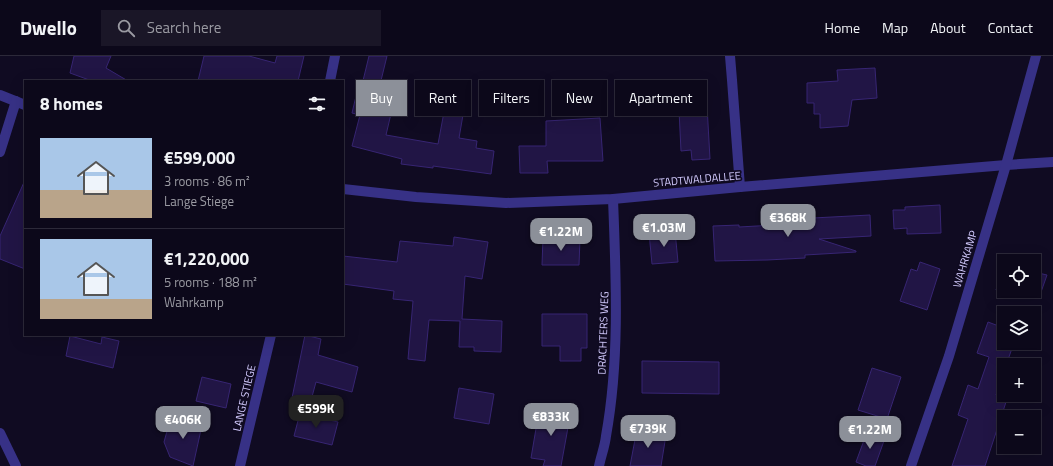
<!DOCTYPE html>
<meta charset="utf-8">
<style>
:root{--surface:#0c081a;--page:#1a1627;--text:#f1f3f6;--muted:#9a9aa2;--line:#2c2939;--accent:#8c9099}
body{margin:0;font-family:"Titillium Web",sans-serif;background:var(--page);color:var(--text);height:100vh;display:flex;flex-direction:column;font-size:15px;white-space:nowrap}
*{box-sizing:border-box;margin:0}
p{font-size:13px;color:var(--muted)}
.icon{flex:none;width:22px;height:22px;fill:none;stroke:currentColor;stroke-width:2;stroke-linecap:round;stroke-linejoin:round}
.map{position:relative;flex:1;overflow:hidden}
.details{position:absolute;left:24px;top:24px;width:320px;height:256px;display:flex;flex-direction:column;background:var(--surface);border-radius:0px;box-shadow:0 4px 16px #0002,0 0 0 1px var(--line)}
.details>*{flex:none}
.top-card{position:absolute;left:356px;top:24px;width:380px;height:36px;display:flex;gap:8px}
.tools{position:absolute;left:997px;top:198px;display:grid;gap:8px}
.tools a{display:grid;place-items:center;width:44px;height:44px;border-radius:0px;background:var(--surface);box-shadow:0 4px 16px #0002,0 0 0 1px var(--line);font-size:20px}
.price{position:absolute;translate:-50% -34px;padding:0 9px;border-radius:8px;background:var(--accent);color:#fff;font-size:13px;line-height:26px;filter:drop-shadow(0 1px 2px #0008)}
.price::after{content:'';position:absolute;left:50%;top:24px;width:12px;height:9px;margin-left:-6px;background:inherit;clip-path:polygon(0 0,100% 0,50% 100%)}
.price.active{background:#222;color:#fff}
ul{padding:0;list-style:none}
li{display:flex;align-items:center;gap:12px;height:100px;padding:0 16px}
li+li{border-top:1px solid var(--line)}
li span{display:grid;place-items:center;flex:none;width:112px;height:80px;border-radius:0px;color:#555}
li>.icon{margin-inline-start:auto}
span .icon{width:48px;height:48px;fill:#fffc;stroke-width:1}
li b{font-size:17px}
h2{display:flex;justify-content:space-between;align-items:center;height:48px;padding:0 16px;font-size:17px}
.chip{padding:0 14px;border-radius:0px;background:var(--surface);box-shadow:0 4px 16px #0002,0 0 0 1px var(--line);font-size:14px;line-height:36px}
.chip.active{background:var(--accent);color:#fff}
header{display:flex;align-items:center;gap:24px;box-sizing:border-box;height:56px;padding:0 20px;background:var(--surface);border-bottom:1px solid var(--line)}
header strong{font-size:19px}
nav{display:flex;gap:22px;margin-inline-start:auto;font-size:14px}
.search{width:280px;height:36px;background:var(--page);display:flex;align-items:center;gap:10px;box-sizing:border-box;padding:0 14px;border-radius:0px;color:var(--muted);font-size:15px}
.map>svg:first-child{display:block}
.building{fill:#211545;stroke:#372573}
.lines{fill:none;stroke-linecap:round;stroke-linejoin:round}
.minor{stroke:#373186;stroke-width:10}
.labels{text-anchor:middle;stroke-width:3.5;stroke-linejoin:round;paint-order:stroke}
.street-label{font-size:11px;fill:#d4ccff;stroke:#100b22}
</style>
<header>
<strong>Dwello</strong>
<div class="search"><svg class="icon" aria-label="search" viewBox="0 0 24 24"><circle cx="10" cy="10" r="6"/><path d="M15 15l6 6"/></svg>Search here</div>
<nav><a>Home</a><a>Map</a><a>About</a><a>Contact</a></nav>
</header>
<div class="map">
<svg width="1053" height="410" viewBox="0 0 1053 410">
<rect width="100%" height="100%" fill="#100b22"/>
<g class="building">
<polygon points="74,0 111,0 106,12 128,25 92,25 70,17"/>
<polygon points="204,0 249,0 275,7 277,0 304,0 298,25 198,25"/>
<polygon points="369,0 387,0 377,41 394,45 386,79 438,88 444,56 463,59 459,82 477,85 476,92 494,95 491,118 433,110 433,112 401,108 402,103 352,90 360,59 352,57 357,36 360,37"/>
<polygon points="875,12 877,42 852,44 848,70 820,72 820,58 814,58 814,47 807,47 807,27 838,25 837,14"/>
<polygon points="706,32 710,103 692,104 691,94 681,95 678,34"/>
<polygon points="600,62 603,105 547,105 548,117 520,117 519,90 546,90 546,65"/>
<polygon points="25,124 25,213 0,203 0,180"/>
<polygon points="940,149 941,177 907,178 907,172 894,173 893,154 905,154 905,151"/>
<polygon points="870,159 871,180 819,183 856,195 856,196 805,199 805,202 767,204 715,205 713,170 739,169 739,171 775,169 775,164"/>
<polygon points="675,175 678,206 652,208 649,177"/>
<polygon points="454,181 488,186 482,223 465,220 462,263 502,265 501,296 474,295 474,291 459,291 460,265 429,264 425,305 408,303 413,245 393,243 394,235 343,228 343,200 397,206 400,185 453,190"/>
<polygon points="543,182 580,183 579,209 542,209"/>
<polygon points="920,206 940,213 927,254 900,245 911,213 917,215"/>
<polygon points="1004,210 1004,235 1022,235 1019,242 996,234"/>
<polygon points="1034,216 1047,219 1040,239 1028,235 1034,235"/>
<polygon points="542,258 587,258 587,292 581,292 581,305 560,305 560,290 542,290"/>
<polygon points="988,266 1004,272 1004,287 1014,287 1006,309 1004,309 1004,315 996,339 1007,343 985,410 952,410 968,363 958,359 968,329 978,333 989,301 977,297"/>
<polygon points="305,279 321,283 318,299 358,311 352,336 316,326 310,348 292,342"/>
<polygon points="70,280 101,288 102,281 119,285 113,312 66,300"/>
<polygon points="642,305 719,306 719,338 642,337"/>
<polygon points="872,312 901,321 887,363 858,354"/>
<polygon points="202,321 231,328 226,352 196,345"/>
<polygon points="459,332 494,338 489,368 454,362"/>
<polygon points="552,352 571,355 561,410 543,410 545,404 531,402 539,355 551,357"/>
<polygon points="300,357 338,366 332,389 294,380"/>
<polygon points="171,361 202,369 193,410 170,401 164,386"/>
<polygon points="637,373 666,379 661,410 630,410"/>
<polygon points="867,376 885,382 875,410 866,410 856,406"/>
</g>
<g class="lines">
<g class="minor">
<polyline points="730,0 732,24 740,131"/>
<polyline points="330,25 335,0"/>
<polyline points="0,39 25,49"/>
<polyline points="0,96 16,45"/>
<polyline points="343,133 416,141 506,147 613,143 740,131 1006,109 1053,106"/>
<polyline points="0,377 16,410"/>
<polyline points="240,410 271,279"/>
<path d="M599 410C601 400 605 390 606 380 620 302 616 222 613 143"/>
<polyline points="911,410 949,300 1006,109 1036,0"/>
</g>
</g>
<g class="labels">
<g class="street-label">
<text transform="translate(697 123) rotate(-5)" y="4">STADTWALDALLEE</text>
<text transform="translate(965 203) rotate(-73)" y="4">WAHRKAMP</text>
<text transform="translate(603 277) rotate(-88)" y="4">DRACHTERS WEG</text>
<text transform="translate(244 342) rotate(-77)" y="4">LANGE STIEGE</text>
</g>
</g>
</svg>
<div class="tools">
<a><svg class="icon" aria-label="locate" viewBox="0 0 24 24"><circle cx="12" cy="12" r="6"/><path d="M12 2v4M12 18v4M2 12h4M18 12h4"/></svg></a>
<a><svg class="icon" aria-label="layers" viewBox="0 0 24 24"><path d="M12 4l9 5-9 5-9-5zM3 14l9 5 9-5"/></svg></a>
<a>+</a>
<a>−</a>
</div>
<b class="price" style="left:788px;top:182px">€368K</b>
<b class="price" style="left:664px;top:192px">€1.03M</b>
<b class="price" style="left:561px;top:196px">€1.22M</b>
<b class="price active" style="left:316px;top:373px">€599K</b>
<b class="price" style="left:551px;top:381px">€833K</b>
<b class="price" style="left:183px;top:384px">€406K</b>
<b class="price" style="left:648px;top:393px">€739K</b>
<b class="price" style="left:870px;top:394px">€1.22M</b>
<div class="top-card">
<a class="chip active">Buy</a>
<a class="chip">Rent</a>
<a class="chip">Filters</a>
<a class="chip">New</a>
<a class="chip">Apartment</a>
</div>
<section class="details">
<h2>8 homes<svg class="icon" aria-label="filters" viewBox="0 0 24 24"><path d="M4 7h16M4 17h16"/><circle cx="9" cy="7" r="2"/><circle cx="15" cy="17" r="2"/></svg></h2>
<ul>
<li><span style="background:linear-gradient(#a9c7e8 65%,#b9a48a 0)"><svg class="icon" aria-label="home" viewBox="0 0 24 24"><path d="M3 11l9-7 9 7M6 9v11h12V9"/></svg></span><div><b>€599,000</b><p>3 rooms · 86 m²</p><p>Lange Stiege</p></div></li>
<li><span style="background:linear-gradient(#a9c7e8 75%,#b9a48a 0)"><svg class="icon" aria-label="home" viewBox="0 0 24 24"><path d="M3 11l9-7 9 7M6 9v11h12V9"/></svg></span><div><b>€1,220,000</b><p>5 rooms · 188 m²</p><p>Wahrkamp</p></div></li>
</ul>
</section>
</div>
